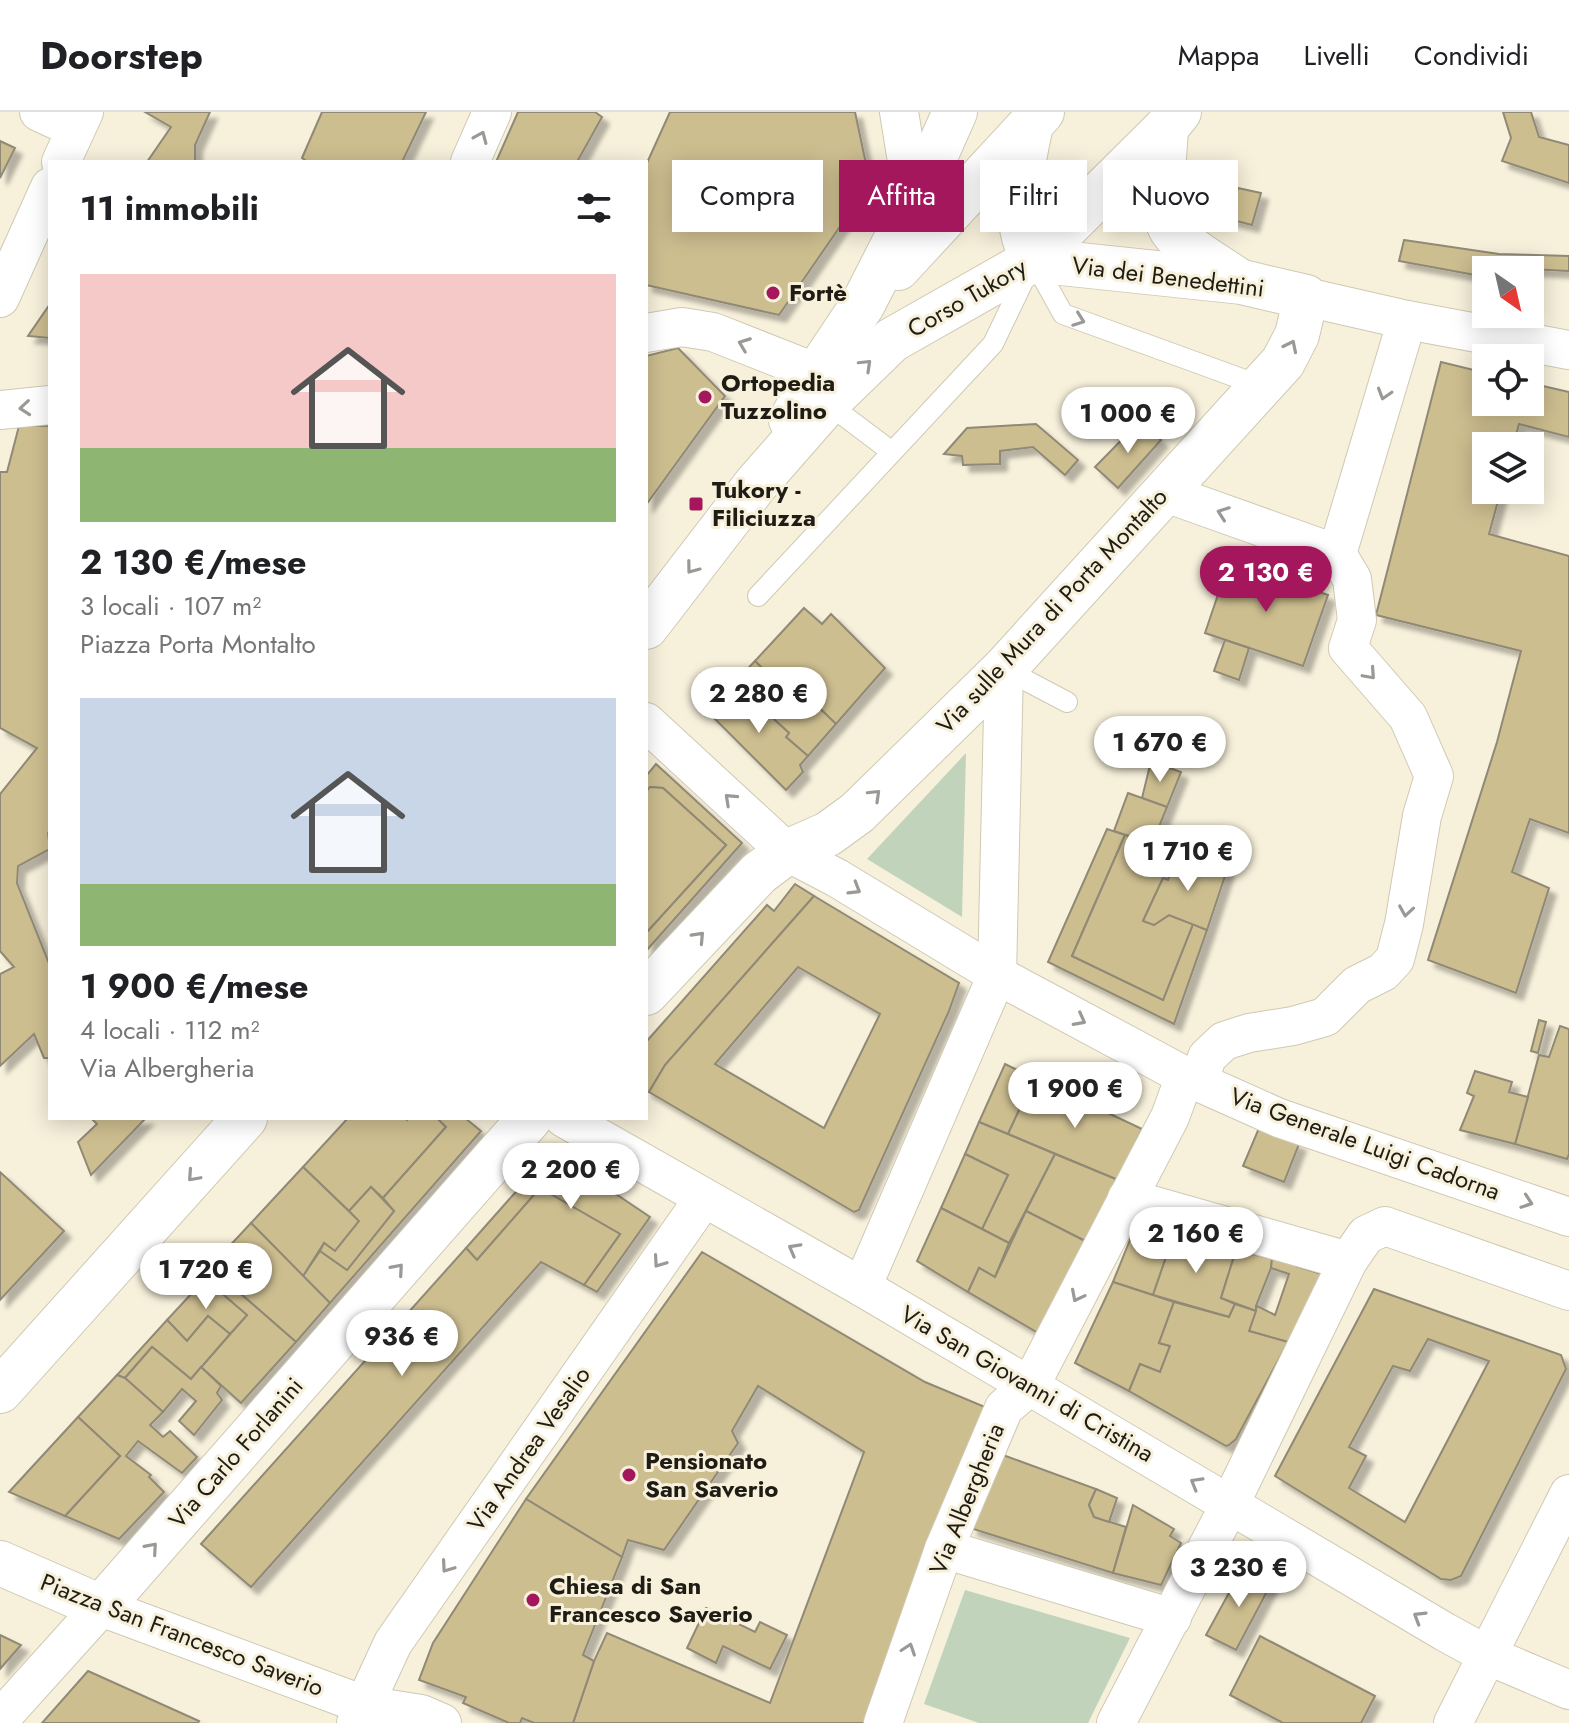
<!DOCTYPE html>
<html lang="it">
<meta charset="utf-8">
<style>
:root{--surface:#fff;--page:#f6f6f6;--text:#202124;--muted:#757577;--line:#e0e0e0;--accent:#a4175c}
body{margin:0;font-family:Jost,sans-serif;background:var(--page);color:var(--text);height:100vh;display:flex;flex-direction:column;font-size:30px;white-space:nowrap}
*{box-sizing:border-box;margin:0}
p{font-size:26px;color:var(--muted)}
.icon{flex:none;width:44px;height:44px;fill:none;stroke:currentColor;stroke-width:2;stroke-linecap:round;stroke-linejoin:round}
.map{position:relative;flex:1;overflow:hidden}
.details{position:absolute;left:48px;top:48px;width:600px;height:960px;display:flex;flex-direction:column;background:var(--surface);border-radius:0px;box-shadow:0 4px 20px #0003}
.details>*{flex:none}
.banner{position:absolute;left:672px;top:48px;width:760px;height:72px;display:flex;gap:16px}
.needle{width:52px;rotate:146deg}
.tools{position:absolute;left:1472px;top:144px;display:grid;gap:16px}
.tools a{display:grid;place-items:center;width:72px;height:72px;border-radius:0px;background:var(--surface);box-shadow:0 4px 20px #0003;font-size:40px}
.price{position:absolute;translate:-50% -68px;padding:0 18px;border-radius:28px;background:#fff;color:#222;font-size:26px;line-height:52px;filter:drop-shadow(0 2px 4px #0008)}
.price::after{content:'';position:absolute;left:50%;top:48px;width:24px;height:18px;margin-left:-12px;background:inherit;clip-path:polygon(0 0,100% 0,50% 100%)}
.price.current{background:var(--accent);color:#fff}
ul{padding:0;list-style:none}
li{display:grid;align-content:center;gap:16px;height:424px;padding:0 32px}
li span{display:grid;place-items:center;height:248px;border-radius:0px;color:#555}
li>.icon{margin-inline-start:auto}
span .icon{width:144px;height:144px;fill:#fffc;stroke-width:1}
li b{font-size:34px}
h2{display:flex;justify-content:space-between;align-items:center;height:96px;padding:0 32px;font-size:34px}
.tag{padding:0 28px;border-radius:0px;background:var(--surface);box-shadow:0 4px 20px #0003;font-size:28px;line-height:72px}
.tag.current{background:var(--accent);color:#fff}
header{display:flex;align-items:center;gap:48px;box-sizing:border-box;height:112px;padding:0 40px;background:var(--surface);border-bottom:2px solid var(--line)}
header strong{font-size:38px}
nav{display:flex;gap:44px;margin-inline-start:auto;font-size:28px}
.map>svg:first-child{display:block}
.green{fill:#c1d4bb}
.building{fill:#cdbe90;stroke:#908976;stroke-width:2;fill-rule:evenodd;filter:url(#shadow)}
.lines{fill:none;stroke-linecap:round;stroke-linejoin:round}
.lane-casing{stroke:#cfc9b4;stroke-width:22}
.street-casing{stroke:#cfc9b4;stroke-width:40}
.secondary-casing{stroke:#cfc9b4;stroke-width:46}
.lane{stroke:#fff;stroke-width:20}
.street{stroke:#fff;stroke-width:38}
.secondary{stroke:#fff;stroke-width:44}
.oneway{stroke:#9a9995}
.poi-dot{fill:#a4175c;stroke:#f7f0db;stroke-width:3}
.labels{text-anchor:middle;stroke-width:6;stroke-linejoin:round;paint-order:stroke}
.street-label{font-size:24px;fill:#1e1c14;stroke:#f7f0db}
.poi-label{font-size:24px;font-weight:bold;fill:#1e1c14;stroke:#f7f0db;text-anchor:start}
</style>
<header>
<strong>Doorstep</strong>
<nav><a>Mappa</a><a>Livelli</a><a>Condividi</a></nav>
</header>
<div class="map">
<svg width="1569" height="1611" viewBox="0 0 1569 1611">
<defs>
<filter id="shadow"><feDropShadow dx="7" dy="7" stdDeviation="2" flood-color="#0004"/></filter>
</defs>
<rect width="100%" height="100%" fill="#f7f0db"/>
<g class="green">
<polygon points="966,641 962,805 867,747"/>
<polygon points="965,1478 1130,1526 1088,1611 979,1611 924,1592"/>
</g>
<g class="building">
<polygon points="145,0 210,0 195,33 195,50 147,50 171,15"/>
<polygon points="322,0 426,0 402,50 308,50 302,46"/>
<polygon points="518,0 595,0 602,5 577,50 496,50"/>
<polygon points="670,0 855,0 870,71 779,203 646,173 646,53"/>
<polygon points="1503,0 1531,0 1539,25 1569,33 1569,71 1502,49 1511,26"/>
<polygon points="0,29 15,36 0,66"/>
<polygon points="1045,69 1057,77 1049,89 1037,81"/>
<polygon points="1238,76 1261,81 1252,113 1229,107"/>
<polygon points="1404,128 1499,142 1569,144 1569,159 1510,156 1510,158 1486,158 1486,165 1399,149"/>
<polygon points="50,192 50,226 28,224"/>
<polygon points="678,236 725,284 646,393 646,244"/>
<polygon points="1441,250 1486,261 1486,290 1530,290 1530,271 1569,280 1569,325 1519,312 1513,334 1486,334 1486,378 1501,378 1489,422 1569,444 1569,721 1530,707 1512,760 1549,776 1516,881 1428,848 1497,630 1521,539 1376,503"/>
<polygon points="1139,310 1161,328 1118,376 1095,355"/>
<polygon points="1036,312 1078,348 1065,363 1033,335 1000,339 1000,352 963,353 962,344 944,342 967,316"/>
<polygon points="19,314 50,314 50,719 48,721 50,737 18,754 17,771 50,854 50,946 44,946 34,922 0,954 0,862 14,855 0,839 0,682 37,636 0,616 0,360 7,360"/>
<polygon points="1229,450 1328,483 1303,554 1205,521"/>
<polygon points="804,496 822,512 831,502 885,556 836,612 782,560 774,568 755,549"/>
<polygon points="1225,528 1249,536 1239,568 1214,559"/>
<polygon points="755,549 774,568 782,560 836,612 808,644 786,625 789,621 734,571"/>
<polygon points="734,571 789,621 786,625 808,644 800,653 803,660 786,678 708,600"/>
<polygon points="1151,649 1181,660 1167,695 1142,686"/>
<polygon points="656,652 742,731 646,839 646,821 726,733 663,676 650,675 646,680 646,664"/>
<polygon points="650,675 663,676 726,733 646,821 646,680"/>
<polygon points="1128,681 1167,695 1152,732 1114,719"/>
<polygon points="1107,717 1125,723 1072,844 1163,888 1193,812 1207,818 1174,912 1048,850"/>
<polygon points="1125,723 1179,742 1168,768 1163,766 1143,809 1154,813 1169,803 1193,812 1163,888 1072,844"/>
<polygon points="1179,742 1227,758 1207,818 1169,803 1154,813 1143,809 1163,766 1168,768"/>
<polygon points="795,772 814,784 665,953 649,980 646,978 646,930 767,793 774,799"/>
<path d="M814 784 959 871 949 899 859 1098 854 1100 649 980 665 953ZM798 855 880 902 824 1016 715 952Z"/>
<polygon points="1539,908 1546,910 1538,941 1531,939"/>
<polygon points="1560,914 1569,917 1569,1042 1567,1047 1515,1032 1539,943 1549,945"/>
<polygon points="1005,952 1034,966 1008,1022 979,1010"/>
<polygon points="1475,959 1512,970 1509,980 1528,985 1515,1032 1460,1018 1474,984 1467,981"/>
<polygon points="1034,966 1142,1017 1118,1068 1008,1022"/>
<polygon points="91,1006 146,1006 91,1063 78,1030 97,1012"/>
<polygon points="348,1006 404,1006 407,1008 408,1006 439,1006 438,1007 446,1015 383,1086 371,1075 349,1099 303,1055"/>
<polygon points="439,1006 465,1006 481,1019 330,1191 303,1164 320,1139 347,1158 394,1099 383,1086 446,1015 438,1007"/>
<polygon points="979,1010 1055,1042 1009,1131 982,1117 1008,1063 965,1042"/>
<polygon points="1259,1016 1299,1032 1284,1070 1243,1054"/>
<polygon points="552,1039 650,1105 597,1180 584,1173 620,1122 540,1076 477,1148 466,1136"/>
<polygon points="965,1042 1008,1063 982,1117 941,1096"/>
<polygon points="1055,1042 1118,1068 1089,1131 1026,1099"/>
<polygon points="303,1055 359,1109 335,1139 324,1131 303,1164 251,1111"/>
<polygon points="0,1060 64,1119 0,1188"/>
<polygon points="371,1075 394,1099 347,1158 320,1139 324,1131 335,1139 359,1109 349,1099"/>
<polygon points="540,1076 620,1122 584,1173 541,1150 251,1475 201,1432 466,1136 477,1148"/>
<polygon points="941,1096 1009,1131 995,1165 979,1156 968,1180 917,1149"/>
<polygon points="1026,1099 1089,1131 1045,1225 968,1180 979,1156 995,1165"/>
<polygon points="251,1111 330,1191 296,1230 210,1155"/>
<polygon points="1136,1113 1174,1122 1153,1183 1113,1170"/>
<polygon points="1174,1122 1236,1138 1221,1186 1235,1192 1229,1205 1153,1183"/>
<polygon points="1236,1138 1272,1147 1271,1156 1256,1194 1256,1199 1221,1186"/>
<polygon points="702,1140 925,1270 985,1295 867,1611 573,1611 594,1549 607,1521 770,1591 864,1340 758,1274 732,1319 738,1331 664,1438 628,1428 622,1445 526,1387"/>
<polygon points="1272,1147 1297,1151 1296,1154 1325,1163 1288,1230 1249,1219 1257,1194 1275,1203 1289,1162 1271,1156"/>
<polygon points="210,1155 296,1230 241,1291 201,1255 247,1203 205,1167"/>
<polygon points="205,1167 247,1203 230,1222 208,1204 187,1229 167,1208"/>
<polygon points="1113,1170 1174,1190 1159,1231 1170,1234 1160,1260 1140,1252 1129,1279 1075,1251"/>
<path d="M1374 1177 1561 1243 1566 1257 1461 1464 1451 1468 1441 1467 1275 1364ZM1428 1227 1489 1249 1405 1410 1349 1376 1366 1344 1349 1335 1393 1254 1410 1259Z"/>
<polygon points="1174,1190 1229,1205 1235,1192 1256,1199 1249,1219 1288,1230 1236,1327 1229,1333 1226,1334 1129,1279 1140,1252 1160,1260 1170,1234 1159,1231"/>
<polygon points="208,1204 230,1222 191,1267 152,1235 125,1266 117,1263 167,1208 187,1229"/>
<polygon points="152,1235 191,1267 201,1255 221,1274 217,1281 222,1288 194,1323 179,1309 196,1289 182,1277 163,1300 125,1266"/>
<polygon points="117,1263 125,1266 163,1300 150,1313 163,1325 170,1319 197,1345 182,1361 138,1329 126,1344 151,1363 149,1365 164,1380 119,1427 65,1404 120,1344 78,1305"/>
<polygon points="78,1305 120,1344 65,1404 9,1380"/>
<polygon points="1003,1343 1096,1377 1089,1393 1094,1405 1126,1415 1113,1461 970,1416"/>
<polygon points="1096,1377 1117,1386 1109,1410 1094,1405 1089,1393"/>
<polygon points="526,1387 622,1445 583,1543 594,1549 573,1611 534,1611 522,1606 520,1611 509,1611 463,1591 466,1585 419,1568 433,1531"/>
<polygon points="1133,1393 1174,1417 1170,1424 1181,1431 1161,1473 1113,1461"/>
<polygon points="1243,1455 1272,1470 1236,1538 1206,1523"/>
<polygon points="706,1496 755,1520 760,1510 787,1523 770,1557 723,1534 716,1551 687,1536"/>
<polygon points="0,1523 21,1533 0,1557"/>
<polygon points="1260,1524 1375,1584 1361,1611 1283,1611 1230,1583"/>
<polygon points="88,1559 199,1609 198,1611 42,1611"/>
</g>
<g class="lines">
<defs>
<g id="lane">
<polyline points="1033,148 1063,202 1261,274"/>
<polyline points="827,291 892,340"/>
<polyline points="758,484 993,232 1028,159"/>
<polyline points="1004,557 1067,590"/>
</g>
<g id="street">
<polyline points="39,0 76,17"/>
<polyline points="899,0 914,92"/>
<polyline points="61,50 84,0"/>
<polyline points="470,50 492,0"/>
<polyline points="1306,185 1407,208 1569,238"/>
<polyline points="0,186 50,75"/>
<polyline points="646,221 682,215 713,220 817,261"/>
<polyline points="0,298 50,293"/>
<polyline points="1163,380 1337,442 1407,208"/>
<polyline points="646,610 787,740 837,766 997,863 1185,964 1279,1006 1569,1105"/>
<polyline points="1199,970 1207,945 1224,929 1249,921 1293,914 1325,905 1357,873 1383,860 1395,847 1404,812 1422,704 1434,664 1408,605 1348,536 1357,508 1352,467 1337,442"/>
<polyline points="564,1006 862,1175 1445,1520 1487,1543 1569,1578"/>
<polyline points="1127,1086 1348,1149 1366,1123 1385,1114 1569,1179"/>
<polyline points="862,1175 997,863 1004,557"/>
<polyline points="944,1437 1172,1506"/>
<polyline points="0,1607 101,1495 364,1593 421,1602 442,1611"/>
<polyline points="356,1611 393,1531 704,1086"/>
<polyline points="883,1611 944,1437 1004,1296 1030,1274 1170,1005 1185,964"/>
<polyline points="1116,1611 1230,1392 1348,1149"/>
<polyline points="1453,1611 1569,1382"/>
</g>
<g id="secondary">
<path d="M1031 13C1021 60 1010 104 1033 148"/>
<path d="M1166 16C1165 42 1157 94 1171 117 1182 135 1218 154 1236 167"/>
<polyline points="898,156 1042,0"/>
<polyline points="791,308 817,261 863,192 914,92 955,0"/>
<polyline points="646,515 756,372 827,291 892,228 1033,148 1166,16 1179,0"/>
<polyline points="646,881 759,761 787,740 828,722 857,701 1004,557 1283,250 1297,223 1306,185 1242,170 1033,148"/>
<polyline points="0,1279 245,1006"/>
<polyline points="0,1451 101,1495 530,1006"/>
</g>
</defs>
<use href="#lane" class="lane-casing"/>
<use href="#street" class="street-casing"/>
<use href="#secondary" class="secondary-casing"/>
<use href="#lane" class="lane"/>
<use href="#street" class="street"/>
<use href="#secondary" class="secondary"/>
</g>
<defs><path id="oneway-chevron" d="M-2-3.5L2.5 0L-2 3.5" fill="none" stroke-width="1.6" stroke-linecap="round" stroke-linejoin="round" transform="scale(2)"/></defs>
<g class="oneway">
<use href="#oneway-chevron" transform="translate(481 25) rotate(-67)"/>
<use href="#oneway-chevron" transform="translate(1079 208) rotate(20)"/>
<use href="#oneway-chevron" transform="translate(744 232) rotate(-159)"/>
<use href="#oneway-chevron" transform="translate(1291 234) rotate(-64)"/>
<use href="#oneway-chevron" transform="translate(866 253) rotate(-44)"/>
<use href="#oneway-chevron" transform="translate(1384 282) rotate(107)"/>
<use href="#oneway-chevron" transform="translate(25 296) rotate(175)"/>
<use href="#oneway-chevron" transform="translate(1223 401) rotate(-160)"/>
<use href="#oneway-chevron" transform="translate(692 456) rotate(127)"/>
<use href="#oneway-chevron" transform="translate(1370 562) rotate(48)"/>
<use href="#oneway-chevron" transform="translate(875 683) rotate(-44)"/>
<use href="#oneway-chevron" transform="translate(730 687) rotate(-137)"/>
<use href="#oneway-chevron" transform="translate(855 777) rotate(31)"/>
<use href="#oneway-chevron" transform="translate(1406 799) rotate(99)"/>
<use href="#oneway-chevron" transform="translate(699 825) rotate(-47)"/>
<use href="#oneway-chevron" transform="translate(1080 908) rotate(28)"/>
<use href="#oneway-chevron" transform="translate(193 1064) rotate(132)"/>
<use href="#oneway-chevron" transform="translate(1527 1090) rotate(19)"/>
<use href="#oneway-chevron" transform="translate(794 1137) rotate(-151)"/>
<use href="#oneway-chevron" transform="translate(659 1150) rotate(125)"/>
<use href="#oneway-chevron" transform="translate(398 1157) rotate(-49)"/>
<use href="#oneway-chevron" transform="translate(1077 1184) rotate(117)"/>
<use href="#oneway-chevron" transform="translate(1196 1371) rotate(-150)"/>
<use href="#oneway-chevron" transform="translate(152 1436) rotate(-49)"/>
<use href="#oneway-chevron" transform="translate(447 1455) rotate(125)"/>
<use href="#oneway-chevron" transform="translate(1419 1505) rotate(-149)"/>
<use href="#oneway-chevron" transform="translate(909 1537) rotate(-71)"/>
</g>
<g class="poi-dot">
<circle cx="773" cy="181" r="8"/>
<circle cx="705" cy="285" r="8"/>
<rect x="688" y="384" width="16" height="16" rx="4"/>
<circle cx="629" cy="1363" r="8"/>
<circle cx="533" cy="1488" r="8"/>
</g>
<g class="labels">
<g class="street-label">
<text transform="translate(1168 165) rotate(7)" y="8">Via dei Benedettini</text>
<text transform="translate(967 186) rotate(-30)" y="8">Corso Tukory</text>
<text transform="translate(1052 499) rotate(-47)" y="8">Via sulle Mura di Porta Montalto</text>
<text transform="translate(1365 1032) rotate(20)" y="8">Via Generale Luigi Cadorna</text>
<text transform="translate(1027 1272) rotate(30)" y="8">Via San Giovanni di Cristina</text>
<text transform="translate(529 1337) rotate(-55)" y="8">Via Andrea Vesalio</text>
<text transform="translate(236 1341) rotate(-49)" y="8">Via Carlo Forlanini</text>
<text transform="translate(967 1387) rotate(-68)" y="8">Via Albergheria</text>
<text transform="translate(182 1523) rotate(21)" y="8">Piazza San Francesco Saverio</text>
</g>
<g class="poi-label">
<text x="789" y="189">Fortè</text>
<text x="721" y="279">Ortopedia<tspan x="721" dy="28">Tuzzolino</tspan></text>
<text x="712" y="386">Tukory -<tspan x="712" dy="28">Filiciuzza</tspan></text>
<text x="645" y="1357">Pensionato<tspan x="645" dy="28">San Saverio</tspan></text>
<text x="549" y="1482">Chiesa di San<tspan x="549" dy="28">Francesco Saverio</tspan></text>
</g>
</g>
</svg>
<div class="tools">
<a><svg class="needle" viewBox="-14 -14 28 28"><path d="M0-13l5 13h-10z" fill="#e53935"/><path d="M0 13l5-13h-10z" fill="#757577"/></svg></a>
<a><svg class="icon" aria-label="locate" viewBox="0 0 24 24"><circle cx="12" cy="12" r="6"/><path d="M12 2v4M12 18v4M2 12h4M18 12h4"/></svg></a>
<a><svg class="icon" aria-label="layers" viewBox="0 0 24 24"><path d="M12 4l9 5-9 5-9-5zM3 14l9 5 9-5"/></svg></a>
</div>
<b class="price" style="left:1128px;top:343px">1 000 €</b>
<b class="price current" style="left:1266px;top:502px">2 130 €</b>
<b class="price" style="left:759px;top:623px">2 280 €</b>
<b class="price" style="left:1160px;top:672px">1 670 €</b>
<b class="price" style="left:1188px;top:781px">1 710 €</b>
<b class="price" style="left:1075px;top:1018px">1 900 €</b>
<b class="price" style="left:571px;top:1099px">2 200 €</b>
<b class="price" style="left:1196px;top:1163px">2 160 €</b>
<b class="price" style="left:206px;top:1199px">1 720 €</b>
<b class="price" style="left:402px;top:1266px">936 €</b>
<b class="price" style="left:1239px;top:1497px">3 230 €</b>
<div class="banner">
<a class="tag">Compra</a>
<a class="tag current">Affitta</a>
<a class="tag">Filtri</a>
<a class="tag">Nuovo</a>
</div>
<section class="details">
<h2>11 immobili<svg class="icon" aria-label="filters" viewBox="0 0 24 24"><path d="M4 7h16M4 17h16"/><circle cx="9" cy="7" r="2"/><circle cx="15" cy="17" r="2"/></svg></h2>
<ul>
<li><span style="background:linear-gradient(#f6c9c9 70%,#8fb573 0)"><svg class="icon" aria-label="home" viewBox="0 0 24 24"><path d="M3 11l9-7 9 7M6 9v11h12V9"/></svg></span><div><b>2 130 €/mese</b><p>3 locali · 107 m²</p><p>Piazza Porta Montalto</p></div></li>
<li><span style="background:linear-gradient(#c9d6e8 75%,#8fb573 0)"><svg class="icon" aria-label="home" viewBox="0 0 24 24"><path d="M3 11l9-7 9 7M6 9v11h12V9"/></svg></span><div><b>1 900 €/mese</b><p>4 locali · 112 m²</p><p>Via Albergheria</p></div></li>
</ul>
</section>
</div>
